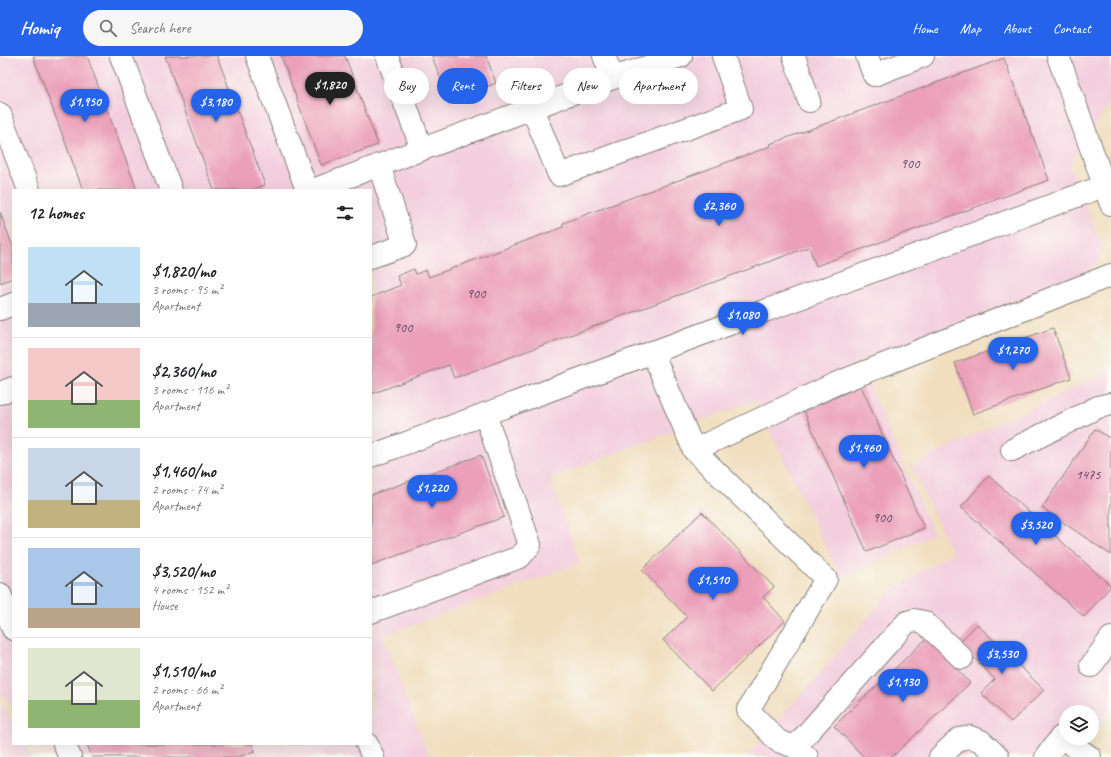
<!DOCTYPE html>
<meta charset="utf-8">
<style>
:root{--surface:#fff;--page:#f6f6f6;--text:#202124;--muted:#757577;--line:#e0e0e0;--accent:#2563eb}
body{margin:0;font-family:Caveat,sans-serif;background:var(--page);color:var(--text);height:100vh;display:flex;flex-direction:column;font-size:15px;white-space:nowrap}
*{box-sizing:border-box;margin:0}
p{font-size:13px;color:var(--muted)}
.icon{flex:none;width:22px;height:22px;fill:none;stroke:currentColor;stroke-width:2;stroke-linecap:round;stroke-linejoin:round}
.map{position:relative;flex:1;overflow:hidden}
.drawer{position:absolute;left:12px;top:133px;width:360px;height:556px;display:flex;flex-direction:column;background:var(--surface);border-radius:0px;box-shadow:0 4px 16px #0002}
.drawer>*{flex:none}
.guide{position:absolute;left:384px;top:12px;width:380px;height:36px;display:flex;gap:8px}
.buttons{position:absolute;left:1059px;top:649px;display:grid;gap:8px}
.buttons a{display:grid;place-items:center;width:40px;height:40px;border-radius:50%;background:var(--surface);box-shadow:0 4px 16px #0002;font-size:20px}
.price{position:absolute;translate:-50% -34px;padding:0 9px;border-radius:14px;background:var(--accent);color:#fff;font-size:13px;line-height:26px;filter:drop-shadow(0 1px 2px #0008)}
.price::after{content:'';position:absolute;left:50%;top:24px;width:12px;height:9px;margin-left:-6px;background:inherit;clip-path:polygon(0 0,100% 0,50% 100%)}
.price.active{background:#222;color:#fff}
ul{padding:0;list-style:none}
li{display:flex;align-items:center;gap:12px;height:100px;padding:0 16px}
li+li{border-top:1px solid var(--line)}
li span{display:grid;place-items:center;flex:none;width:112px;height:80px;border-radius:0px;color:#555}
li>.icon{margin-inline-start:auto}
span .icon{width:48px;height:48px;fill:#fffc;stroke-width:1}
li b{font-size:17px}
h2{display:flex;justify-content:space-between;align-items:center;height:48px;padding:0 16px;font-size:17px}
.tag{padding:0 14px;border-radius:18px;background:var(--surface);box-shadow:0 4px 16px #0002;font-size:14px;line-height:36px}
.tag.active{background:var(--accent);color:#fff}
header{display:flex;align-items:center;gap:24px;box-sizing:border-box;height:56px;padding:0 20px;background:var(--accent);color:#fff}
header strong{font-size:19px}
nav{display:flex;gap:22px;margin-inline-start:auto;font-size:14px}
.search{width:280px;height:36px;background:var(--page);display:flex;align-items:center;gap:10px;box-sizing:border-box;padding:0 14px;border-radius:22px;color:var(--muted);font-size:15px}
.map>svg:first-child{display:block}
.built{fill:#f3cfde}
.building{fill:#eb9fb9}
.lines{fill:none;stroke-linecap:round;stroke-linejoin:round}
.minor-casing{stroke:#89807c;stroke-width:24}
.minor{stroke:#fff;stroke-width:22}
.labels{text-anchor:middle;stroke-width:3;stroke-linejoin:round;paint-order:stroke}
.number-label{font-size:14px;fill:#54415a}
</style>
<header>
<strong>Homiq</strong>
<div class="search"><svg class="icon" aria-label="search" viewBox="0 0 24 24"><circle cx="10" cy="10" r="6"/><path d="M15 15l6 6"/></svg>Search here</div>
<nav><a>Home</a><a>Map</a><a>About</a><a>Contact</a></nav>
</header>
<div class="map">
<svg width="1111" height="701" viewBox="0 0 1111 701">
<rect width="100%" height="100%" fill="#fdfcf7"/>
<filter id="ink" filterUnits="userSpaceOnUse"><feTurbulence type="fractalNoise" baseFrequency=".025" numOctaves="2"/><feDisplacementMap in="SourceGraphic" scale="8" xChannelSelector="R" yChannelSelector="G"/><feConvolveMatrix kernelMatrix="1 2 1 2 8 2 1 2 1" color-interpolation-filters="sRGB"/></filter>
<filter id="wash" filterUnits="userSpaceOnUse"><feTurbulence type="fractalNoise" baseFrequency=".012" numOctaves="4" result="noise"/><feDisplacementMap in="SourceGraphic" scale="16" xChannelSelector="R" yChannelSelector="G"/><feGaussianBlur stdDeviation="0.9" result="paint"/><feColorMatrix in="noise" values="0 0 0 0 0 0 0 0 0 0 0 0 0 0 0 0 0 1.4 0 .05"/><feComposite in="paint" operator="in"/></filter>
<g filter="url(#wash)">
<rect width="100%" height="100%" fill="#f0debe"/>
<g class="built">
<polygon points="0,0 1111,0 1111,44 1069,109 1102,191 1098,207 1081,219 1029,240 858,305 934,478 841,522 755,344 550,422 580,507 383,580 429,701 51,701 44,688 371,688 371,134 13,134 13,651 0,636"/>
<polygon points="1111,315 1111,654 1092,679 1092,656 1066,656 1066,682 1090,682 1075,701 745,701 761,685 891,535 952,497 911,410 971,380"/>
<polygon points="0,648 5,654 13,668 13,688 24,688 32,701 0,701"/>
</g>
<g id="blocks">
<g class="building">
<polygon points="33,0 87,0 137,134 83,134"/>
<polygon points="165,0 217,0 265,129 252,134 214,134"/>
<polygon points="281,0 345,0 378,89 321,109"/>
<polygon points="432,0 486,0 496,27 449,45"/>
<polygon points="1004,2 1049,124 816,210 809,191 454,322 449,309 371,338 371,241 401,229 397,220 414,213 416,218 426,214 429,221 563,171 563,167 771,90 770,88"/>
<polygon points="0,156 13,191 13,222 0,227"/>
<polygon points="1053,272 1071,322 973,358 955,307"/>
<polygon points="861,330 924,472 867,496 804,355"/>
<polygon points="1095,373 1111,383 1111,499 1042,452"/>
<polygon points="481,399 504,461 371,509 371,439"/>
<polygon points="989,420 1111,530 1084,561 961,451"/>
<polygon points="702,456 774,531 763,541 785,565 712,635 663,584 687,561 642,514"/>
<polygon points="977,568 1044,634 1011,666 981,637 995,623 959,587"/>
<polygon points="927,582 970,627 892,701 864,701 834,670"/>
<polygon points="87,688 252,688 255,695 238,701 92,701"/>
</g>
</g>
</g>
<g filter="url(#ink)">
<use href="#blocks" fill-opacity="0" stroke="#89807c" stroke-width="1"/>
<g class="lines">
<defs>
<g id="minor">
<polyline points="121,0 171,134"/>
<polyline points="257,0 307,134"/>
<polyline points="387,0 422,93"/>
<polyline points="604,0 613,22"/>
<polyline points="794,0 809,45"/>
<polyline points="867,0 874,19 923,0"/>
<polyline points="1058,0 1111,148"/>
<polyline points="532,52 559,119 741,53 723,0"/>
<polyline points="0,58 29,134"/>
<polyline points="313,134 613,22 681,0"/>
<polyline points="371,201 405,189 379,109"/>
<polyline points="0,253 13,248"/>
<polyline points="652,296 694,394"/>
<polyline points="0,337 13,332"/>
<polyline points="1012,394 1098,351 1111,348"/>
<polyline points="371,400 1104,130"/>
<polyline points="0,538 13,573"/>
<polyline points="371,556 520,501 530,489 485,358"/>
<polyline points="1091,610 1111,582"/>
<polyline points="64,688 70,701"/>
<polyline points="367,688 373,701"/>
<polyline points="795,691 907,566 914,564 924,566 962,602"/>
<polyline points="807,701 795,691 778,685 748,654 826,523 694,394 835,328 1111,219"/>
<polyline points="940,701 959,683 970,681 981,685 998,701"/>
<polyline points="1046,701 1061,681 1090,701"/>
</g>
</defs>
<use href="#minor" class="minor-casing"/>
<use href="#minor" class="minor"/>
</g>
</g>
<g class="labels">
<g class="number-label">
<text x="910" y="112">900</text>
<text x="476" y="242">900</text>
<text x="403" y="276">900</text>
<text x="1088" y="423">1475</text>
<text x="882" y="466">900</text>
</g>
</g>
</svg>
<div class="buttons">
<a><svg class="icon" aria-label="layers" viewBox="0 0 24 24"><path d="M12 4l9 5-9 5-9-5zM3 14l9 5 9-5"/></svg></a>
</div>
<b class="price active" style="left:330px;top:50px">$1,820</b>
<b class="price" style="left:85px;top:67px">$1,950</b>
<b class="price" style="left:216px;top:67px">$3,180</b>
<b class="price" style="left:719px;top:171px">$2,360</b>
<b class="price" style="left:743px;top:280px">$1,080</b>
<b class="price" style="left:1013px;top:315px">$1,270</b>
<b class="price" style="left:864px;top:413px">$1,460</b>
<b class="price" style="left:432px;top:453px">$1,220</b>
<b class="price" style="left:1036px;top:490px">$3,520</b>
<b class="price" style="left:713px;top:545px">$1,510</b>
<b class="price" style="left:1002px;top:619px">$3,530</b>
<b class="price" style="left:903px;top:647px">$1,130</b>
<div class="guide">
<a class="tag">Buy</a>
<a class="tag active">Rent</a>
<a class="tag">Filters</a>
<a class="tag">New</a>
<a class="tag">Apartment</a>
</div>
<section class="drawer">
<h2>12 homes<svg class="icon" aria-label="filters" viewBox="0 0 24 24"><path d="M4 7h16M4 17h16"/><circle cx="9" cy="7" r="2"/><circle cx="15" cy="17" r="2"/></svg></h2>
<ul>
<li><span style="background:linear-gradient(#bfe0f5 70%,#9aa5b1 0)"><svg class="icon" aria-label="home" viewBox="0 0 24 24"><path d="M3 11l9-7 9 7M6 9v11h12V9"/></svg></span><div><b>$1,820/mo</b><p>3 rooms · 95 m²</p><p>Apartment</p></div></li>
<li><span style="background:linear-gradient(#f6c9c9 65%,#8fb573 0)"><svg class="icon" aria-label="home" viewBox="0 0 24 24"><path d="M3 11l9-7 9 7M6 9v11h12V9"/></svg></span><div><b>$2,360/mo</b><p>3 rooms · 116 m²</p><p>Apartment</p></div></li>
<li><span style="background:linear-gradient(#c9d6e8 65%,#c2b280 0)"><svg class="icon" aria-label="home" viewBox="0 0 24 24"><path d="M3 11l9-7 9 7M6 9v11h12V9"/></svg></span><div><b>$1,460/mo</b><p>2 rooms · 74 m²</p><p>Apartment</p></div></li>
<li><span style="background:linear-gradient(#a9c7e8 75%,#b9a48a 0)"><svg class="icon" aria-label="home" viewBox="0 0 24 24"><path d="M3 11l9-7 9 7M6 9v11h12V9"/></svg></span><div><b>$3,520/mo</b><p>4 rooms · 152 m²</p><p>House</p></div></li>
<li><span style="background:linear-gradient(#dfe7d0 65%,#8fb573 0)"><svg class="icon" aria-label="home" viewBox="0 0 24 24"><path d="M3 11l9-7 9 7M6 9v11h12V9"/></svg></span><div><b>$1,510/mo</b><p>2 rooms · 66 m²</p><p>Apartment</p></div></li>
</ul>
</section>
</div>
